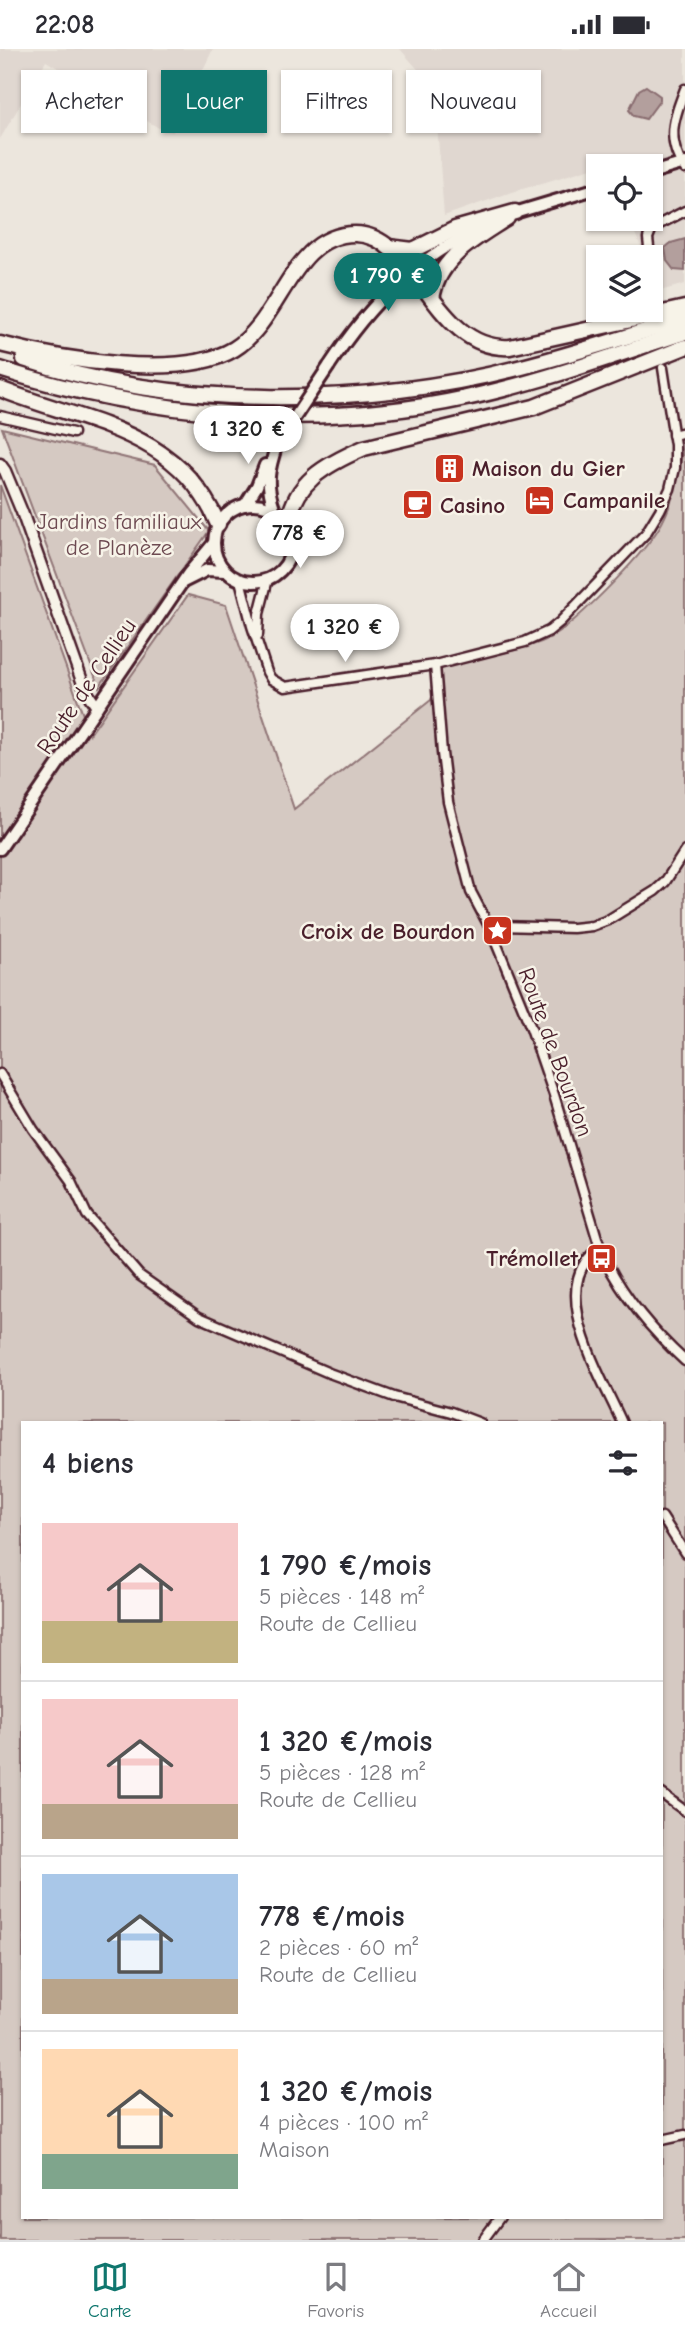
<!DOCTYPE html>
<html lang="fr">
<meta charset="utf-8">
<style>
:root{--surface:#fff;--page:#f2f2f3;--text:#2b2b33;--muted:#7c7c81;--line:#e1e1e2;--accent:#0f766e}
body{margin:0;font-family:"Comic Neue",sans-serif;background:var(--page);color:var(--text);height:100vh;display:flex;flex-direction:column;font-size:26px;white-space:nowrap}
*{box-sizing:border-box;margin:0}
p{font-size:23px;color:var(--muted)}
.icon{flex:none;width:38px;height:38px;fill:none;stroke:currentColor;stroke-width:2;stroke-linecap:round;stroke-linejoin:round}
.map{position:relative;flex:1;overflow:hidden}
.panel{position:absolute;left:21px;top:1372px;width:642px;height:798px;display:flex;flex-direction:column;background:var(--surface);border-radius:0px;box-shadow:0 2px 5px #0004}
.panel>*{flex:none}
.hud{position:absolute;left:21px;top:21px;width:644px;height:63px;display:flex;gap:14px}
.tools{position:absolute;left:586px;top:105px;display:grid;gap:14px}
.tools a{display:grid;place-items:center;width:77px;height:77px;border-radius:0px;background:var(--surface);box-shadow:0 2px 5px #0004;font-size:35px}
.price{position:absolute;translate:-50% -60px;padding:0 16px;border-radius:24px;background:#fff;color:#222;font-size:23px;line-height:46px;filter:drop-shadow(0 2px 4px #0008)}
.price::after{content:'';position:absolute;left:50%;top:42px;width:21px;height:16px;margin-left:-10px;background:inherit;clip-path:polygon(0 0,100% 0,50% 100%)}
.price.active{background:var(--accent);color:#fff}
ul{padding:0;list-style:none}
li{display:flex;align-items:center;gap:21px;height:175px;padding:0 21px}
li+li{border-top:2px solid var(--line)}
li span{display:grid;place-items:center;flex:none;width:196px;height:140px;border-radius:0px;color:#555}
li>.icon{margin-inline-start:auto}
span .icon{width:84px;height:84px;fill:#fffc;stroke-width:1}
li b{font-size:30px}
h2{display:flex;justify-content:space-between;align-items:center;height:84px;padding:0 21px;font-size:30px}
.chip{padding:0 24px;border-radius:0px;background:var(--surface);box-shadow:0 2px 5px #0004;font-size:24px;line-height:63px}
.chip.active{background:var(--accent);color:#fff}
.status{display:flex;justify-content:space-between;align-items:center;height:49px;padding:0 35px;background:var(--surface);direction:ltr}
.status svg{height:19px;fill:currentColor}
.tab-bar{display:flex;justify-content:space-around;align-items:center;height:98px;border-top:2px solid var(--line);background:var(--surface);font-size:19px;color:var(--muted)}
.tab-bar a{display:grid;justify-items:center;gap:4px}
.tab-bar .active{color:var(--accent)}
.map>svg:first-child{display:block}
.built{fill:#e0d7d0}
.green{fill:#d5c9c2;stroke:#907476;stroke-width:2;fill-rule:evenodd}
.water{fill:#b39f9d;stroke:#896c6f;stroke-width:2}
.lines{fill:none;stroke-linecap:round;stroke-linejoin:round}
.minor-tunnel{stroke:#ccbeb9;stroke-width:8;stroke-dasharray:8 4;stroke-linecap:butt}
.minor-casing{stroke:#4a1f2b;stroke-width:13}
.tertiary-casing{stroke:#4a1f2b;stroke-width:15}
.secondary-casing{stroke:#4a1f2b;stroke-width:16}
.motorway-casing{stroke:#4a1f2b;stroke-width:19}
.minor{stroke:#f7f3e8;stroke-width:8}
.tertiary{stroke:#f7f3e8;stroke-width:10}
.secondary{stroke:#f7f3e8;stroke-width:10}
.motorway{stroke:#f7f3e8;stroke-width:14}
.secondary-bridge-casing{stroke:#4a1f2b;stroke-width:16;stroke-linecap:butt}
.secondary-bridge{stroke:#f7f3e8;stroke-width:10}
.labels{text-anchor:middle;stroke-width:5;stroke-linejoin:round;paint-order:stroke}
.poi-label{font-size:23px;font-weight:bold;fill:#4a1f2b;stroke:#f7f3e8;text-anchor:start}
.park-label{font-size:23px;fill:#6d4a51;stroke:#f7f3e8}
.street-label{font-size:23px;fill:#4a1f2b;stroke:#f7f3e8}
</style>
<div class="status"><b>22:08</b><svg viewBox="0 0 49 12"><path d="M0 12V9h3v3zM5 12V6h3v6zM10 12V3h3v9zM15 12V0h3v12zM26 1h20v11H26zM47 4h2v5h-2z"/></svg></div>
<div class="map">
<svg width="685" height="2191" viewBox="0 0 685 2191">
<rect width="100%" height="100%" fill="#ece6dd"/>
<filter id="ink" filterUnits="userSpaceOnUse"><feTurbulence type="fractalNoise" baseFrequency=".0143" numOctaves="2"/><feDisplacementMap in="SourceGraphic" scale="14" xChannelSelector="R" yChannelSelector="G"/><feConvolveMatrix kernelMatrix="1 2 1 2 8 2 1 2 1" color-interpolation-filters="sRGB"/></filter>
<g filter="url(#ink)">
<g class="built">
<polygon points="0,0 213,0 173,83 164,82 46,12 0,90"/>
<polygon points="400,0 685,0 685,235 660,242 651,222 651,208 645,208 629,170 651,170 651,117 598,117 506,145 444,167 435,49 430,34"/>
</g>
<g class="green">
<polygon points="2,379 155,416 209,482 99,638"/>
<path d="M685 381V2191H0V436L90 685 188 546 226 556 294 760 431 651 442 618C475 610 510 604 541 593 570 583 642 506 659 479 676 451 682 412 685 381ZM23 1374H662V2168H23Z"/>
</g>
<g class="water">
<polygon points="646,37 660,47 660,51 646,70 634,67 629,61 639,41"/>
<polygon points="685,190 685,222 674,221 667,212 665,199 671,194"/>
</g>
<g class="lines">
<polyline class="minor-tunnel" points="653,241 656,266"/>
<defs>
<g id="minor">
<path d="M685 40C674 69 665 91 685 120"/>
<polyline points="650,208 648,189 652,179 685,162"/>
<polyline points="651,222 653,241"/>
<polyline points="0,367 73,384"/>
<polyline points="673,386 685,383"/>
<polyline points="240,531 252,577 267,623 271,630 285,638 435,616 525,593 549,582 560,573 646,484 660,461 670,440 675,419 675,396 663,319"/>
<polyline points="258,586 259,565 268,530"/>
<path d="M435 616 442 704 448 753 471 843 490 879 531 979 554 1046 600 1199C618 1241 651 1281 685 1312"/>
<polyline points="490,879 501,877 573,879 592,877 608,871 655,842 665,833 685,802"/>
<polyline points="0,1025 33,1080 71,1132 87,1166 139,1226 199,1268 329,1324 394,1348 451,1363 480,1374"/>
<path d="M600 1199C543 1236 603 1330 622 1374"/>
<polyline points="662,1468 685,1504"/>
<polyline points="662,1745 685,1762"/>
<polyline points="662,2091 685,2086"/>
<polyline points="483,2191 500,2168"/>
</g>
<polyline id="tertiary" points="0,415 5,422 22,463 82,632 88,645 97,658"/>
<g id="secondary">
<polyline points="651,124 685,114"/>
<polyline points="511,165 598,139"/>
<path d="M329 317C370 254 414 210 483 178"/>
<circle cx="253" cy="494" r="39"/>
<polyline points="245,456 257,437 265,416"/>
<path d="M275 462C265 435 268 422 277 395"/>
<polyline points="185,532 207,521 224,522"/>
<polyline points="0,800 188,525 213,495"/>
</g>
<g id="motorway">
<polyline points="388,198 413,201 455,180 515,163"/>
<path d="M432 249C439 208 475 190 507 169"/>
<path d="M0 295C58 310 181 332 234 300 282 271 291 185 355 185 417 185 434 303 510 298L685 259"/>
<path d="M24 310C177 361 367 358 522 318 577 304 631 286 685 270"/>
<path d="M0 320C146 367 315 382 466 349 541 333 613 307 685 283"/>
<path d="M0 340C84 374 178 380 218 475"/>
<path d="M288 478C292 433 327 415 364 399L534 358 685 298"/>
</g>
</defs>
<use href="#minor" class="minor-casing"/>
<use href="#tertiary" class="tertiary-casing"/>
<use href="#secondary" class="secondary-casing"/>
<use href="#motorway" class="motorway-casing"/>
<use href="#minor" class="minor"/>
<use href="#tertiary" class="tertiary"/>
<use href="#secondary" class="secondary"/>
<use href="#motorway" class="motorway"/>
<defs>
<polyline id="secondary-bridge" points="277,395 329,317"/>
</defs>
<use href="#secondary-bridge" class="secondary-bridge-casing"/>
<use href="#secondary-bridge" class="secondary-bridge"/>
</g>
</g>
<defs>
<symbol id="building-square" viewBox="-11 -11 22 22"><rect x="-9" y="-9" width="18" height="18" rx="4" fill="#c8321e" stroke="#f7f3e8"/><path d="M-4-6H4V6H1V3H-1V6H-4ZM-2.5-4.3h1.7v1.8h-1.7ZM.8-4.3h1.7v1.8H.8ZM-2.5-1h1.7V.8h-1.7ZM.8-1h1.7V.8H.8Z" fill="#fff"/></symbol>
<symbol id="hotel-square" viewBox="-11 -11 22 22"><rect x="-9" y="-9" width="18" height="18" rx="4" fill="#c8321e" stroke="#f7f3e8"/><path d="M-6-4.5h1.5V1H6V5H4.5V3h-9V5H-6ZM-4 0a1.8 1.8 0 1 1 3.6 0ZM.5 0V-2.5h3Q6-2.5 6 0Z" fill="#fff"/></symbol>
<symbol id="cafe-square" viewBox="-11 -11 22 22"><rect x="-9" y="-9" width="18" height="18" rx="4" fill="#c8321e" stroke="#f7f3e8"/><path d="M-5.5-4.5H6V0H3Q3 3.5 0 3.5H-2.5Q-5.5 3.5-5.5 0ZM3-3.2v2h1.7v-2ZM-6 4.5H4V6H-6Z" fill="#fff"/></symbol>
<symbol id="sight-square" viewBox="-11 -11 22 22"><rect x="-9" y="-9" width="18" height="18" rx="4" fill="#c8321e" stroke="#f7f3e8"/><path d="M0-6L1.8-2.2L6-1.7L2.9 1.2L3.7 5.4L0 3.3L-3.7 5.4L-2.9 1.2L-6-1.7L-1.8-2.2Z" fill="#fff"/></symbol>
<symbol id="bus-square" viewBox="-11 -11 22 22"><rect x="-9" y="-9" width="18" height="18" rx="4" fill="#c8321e" stroke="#f7f3e8"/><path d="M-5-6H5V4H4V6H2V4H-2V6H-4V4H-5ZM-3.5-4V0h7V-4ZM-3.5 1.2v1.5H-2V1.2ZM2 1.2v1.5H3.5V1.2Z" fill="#fff"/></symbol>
</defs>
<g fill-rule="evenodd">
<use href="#building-square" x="432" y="402" width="35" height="35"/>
<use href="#hotel-square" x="522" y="434" width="35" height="35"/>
<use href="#cafe-square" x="400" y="438" width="35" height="35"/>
<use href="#sight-square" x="480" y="864" width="35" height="35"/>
<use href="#bus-square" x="584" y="1192" width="35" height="35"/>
</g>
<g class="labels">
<g class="poi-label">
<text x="472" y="427">Maison du Gier</text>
<text x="563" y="459">Campanile</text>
<text x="440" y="464">Casino</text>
<text x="475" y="890" text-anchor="end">Croix de Bourdon</text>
<text x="578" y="1217" text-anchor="end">Trémollet</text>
</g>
<g class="park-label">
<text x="119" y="480">Jardins familiaux<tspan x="119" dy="26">de Planèze</tspan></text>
</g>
<g class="street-label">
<text transform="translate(86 637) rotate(-56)" y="8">Route de Cellieu</text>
<text transform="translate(556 1003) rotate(70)" y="8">Route de Bourdon</text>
</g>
</g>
</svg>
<div class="tools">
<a><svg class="icon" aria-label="locate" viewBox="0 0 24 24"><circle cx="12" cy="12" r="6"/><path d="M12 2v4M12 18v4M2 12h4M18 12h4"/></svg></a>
<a><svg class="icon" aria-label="layers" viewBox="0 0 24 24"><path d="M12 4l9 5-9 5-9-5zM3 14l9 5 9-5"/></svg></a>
</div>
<b class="price active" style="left:388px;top:264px">1 790 €</b>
<b class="price" style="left:248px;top:417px">1 320 €</b>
<b class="price" style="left:300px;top:521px">778 €</b>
<b class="price" style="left:345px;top:615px">1 320 €</b>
<div class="hud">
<a class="chip">Acheter</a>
<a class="chip active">Louer</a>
<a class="chip">Filtres</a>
<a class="chip">Nouveau</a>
</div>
<section class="panel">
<h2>4 biens<svg class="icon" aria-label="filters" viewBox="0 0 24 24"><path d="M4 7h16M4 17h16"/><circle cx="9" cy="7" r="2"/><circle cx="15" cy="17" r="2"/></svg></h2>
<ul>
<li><span style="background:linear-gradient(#f6c9c9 70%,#c2b280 0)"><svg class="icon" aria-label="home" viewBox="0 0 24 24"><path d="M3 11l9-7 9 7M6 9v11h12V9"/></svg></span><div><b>1 790 €/mois</b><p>5 pièces · 148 m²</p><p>Route de Cellieu</p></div></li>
<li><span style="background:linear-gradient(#f6c9c9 75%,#b9a48a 0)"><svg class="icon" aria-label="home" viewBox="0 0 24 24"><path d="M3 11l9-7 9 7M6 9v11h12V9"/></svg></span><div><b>1 320 €/mois</b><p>5 pièces · 128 m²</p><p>Route de Cellieu</p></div></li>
<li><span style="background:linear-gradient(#a9c7e8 75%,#b9a48a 0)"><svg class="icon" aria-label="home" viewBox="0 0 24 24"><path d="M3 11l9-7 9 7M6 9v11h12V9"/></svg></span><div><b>778 €/mois</b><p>2 pièces · 60 m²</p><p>Route de Cellieu</p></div></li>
<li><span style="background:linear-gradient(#ffd9b3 75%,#7fa58c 0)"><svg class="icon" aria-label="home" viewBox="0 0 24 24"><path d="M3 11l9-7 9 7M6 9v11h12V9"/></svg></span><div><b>1 320 €/mois</b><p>4 pièces · 100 m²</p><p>Maison</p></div></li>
</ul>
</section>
</div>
<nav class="tab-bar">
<a class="active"><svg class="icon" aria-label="map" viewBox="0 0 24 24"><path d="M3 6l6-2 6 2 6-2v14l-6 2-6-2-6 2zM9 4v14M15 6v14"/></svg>Carte</a>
<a><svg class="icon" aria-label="saved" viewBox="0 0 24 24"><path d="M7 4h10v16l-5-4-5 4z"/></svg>Favoris</a>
<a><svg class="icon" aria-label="home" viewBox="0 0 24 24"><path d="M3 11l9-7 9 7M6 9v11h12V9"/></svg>Accueil</a>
</nav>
